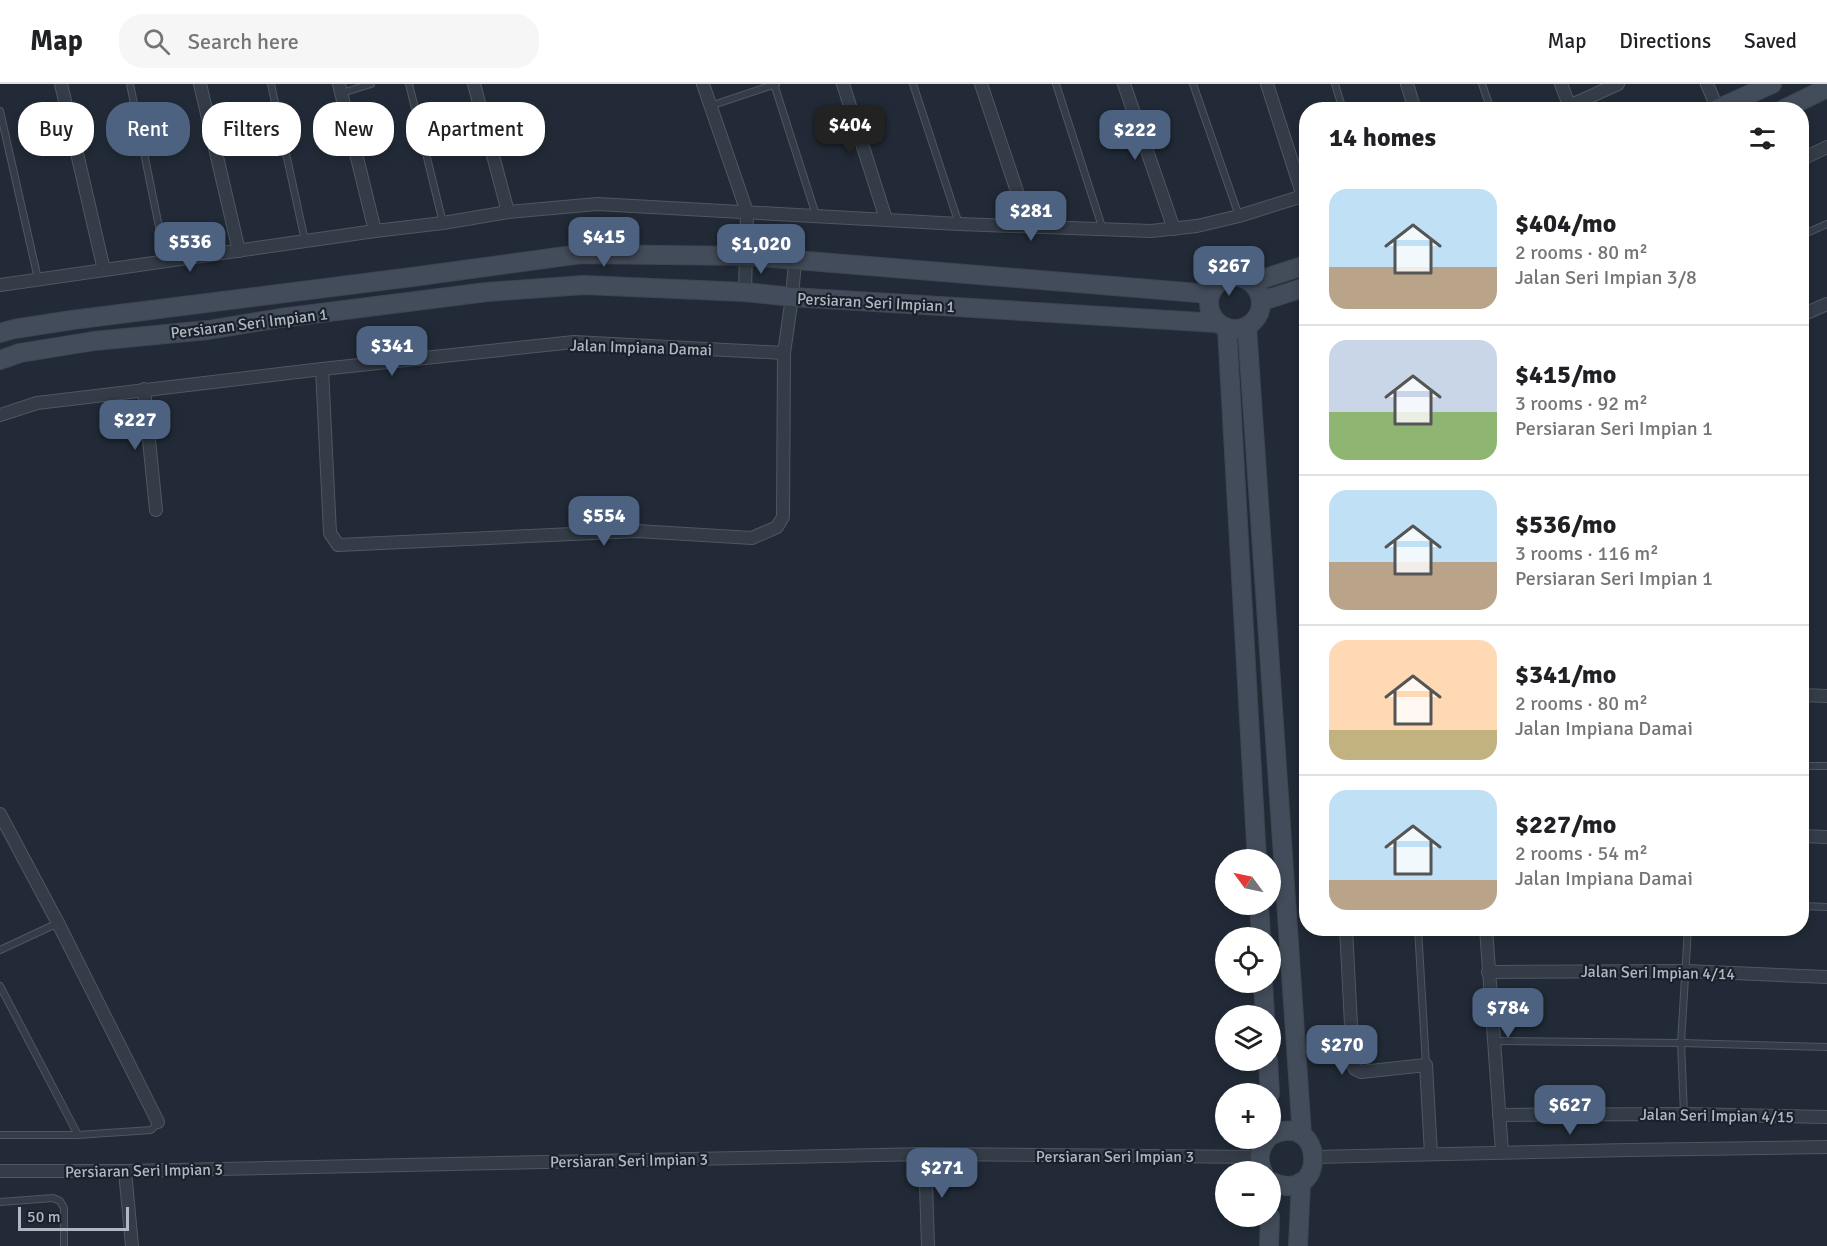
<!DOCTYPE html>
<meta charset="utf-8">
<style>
:root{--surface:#fff;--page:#f6f6f6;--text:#202124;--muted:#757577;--line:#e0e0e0;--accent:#4d6281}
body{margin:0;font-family:Signika,sans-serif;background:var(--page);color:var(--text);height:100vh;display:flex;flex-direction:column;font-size:22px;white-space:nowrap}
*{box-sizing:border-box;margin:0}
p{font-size:20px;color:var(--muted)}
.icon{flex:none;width:33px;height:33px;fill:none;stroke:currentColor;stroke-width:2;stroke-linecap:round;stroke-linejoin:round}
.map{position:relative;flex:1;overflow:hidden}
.sheet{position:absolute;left:1299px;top:18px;width:510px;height:834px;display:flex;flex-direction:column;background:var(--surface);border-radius:24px;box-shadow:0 3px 9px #0003}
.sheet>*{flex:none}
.banner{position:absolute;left:18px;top:18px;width:570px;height:54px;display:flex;gap:12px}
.needle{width:39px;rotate:303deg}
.tools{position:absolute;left:1215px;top:765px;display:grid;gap:12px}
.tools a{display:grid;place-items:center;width:66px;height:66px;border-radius:50%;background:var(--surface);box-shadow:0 3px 9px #0003;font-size:30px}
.scale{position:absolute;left:18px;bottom:15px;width:111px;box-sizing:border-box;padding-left:6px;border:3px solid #afb7c3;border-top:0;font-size:16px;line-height:21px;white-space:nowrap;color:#afb7c3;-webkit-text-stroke:4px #1a212b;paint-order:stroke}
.price{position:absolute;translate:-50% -51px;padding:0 14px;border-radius:12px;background:var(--accent);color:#fff;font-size:20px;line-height:39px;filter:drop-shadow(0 2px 3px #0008)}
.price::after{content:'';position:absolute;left:50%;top:36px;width:18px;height:14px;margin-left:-9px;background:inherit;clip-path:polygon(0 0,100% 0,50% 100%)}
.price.on{background:#222;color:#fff}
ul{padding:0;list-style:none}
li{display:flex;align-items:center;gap:18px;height:150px;padding:0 30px}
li+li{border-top:2px solid var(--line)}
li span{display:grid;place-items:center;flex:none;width:168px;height:120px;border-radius:18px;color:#555}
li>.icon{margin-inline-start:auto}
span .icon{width:72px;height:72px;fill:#fffc;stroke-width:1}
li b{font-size:26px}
h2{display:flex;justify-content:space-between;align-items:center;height:72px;padding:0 30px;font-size:26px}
.pill{padding:0 21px;border-radius:24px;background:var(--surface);box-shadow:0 3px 9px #0003;font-size:21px;line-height:54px}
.pill.on{background:var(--accent);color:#fff}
header{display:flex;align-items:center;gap:36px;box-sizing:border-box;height:84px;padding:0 30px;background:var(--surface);border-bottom:2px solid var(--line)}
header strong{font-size:28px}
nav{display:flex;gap:33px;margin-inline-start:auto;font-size:21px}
.search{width:420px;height:54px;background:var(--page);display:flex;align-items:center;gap:15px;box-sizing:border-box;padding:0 21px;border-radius:24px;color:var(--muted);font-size:22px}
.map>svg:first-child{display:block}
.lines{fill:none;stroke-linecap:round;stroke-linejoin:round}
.lane-casing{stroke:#4f5761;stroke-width:8}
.street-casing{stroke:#4f5761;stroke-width:14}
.secondary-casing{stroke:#3e4550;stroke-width:20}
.lane{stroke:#343c47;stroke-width:6}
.street{stroke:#343c47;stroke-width:12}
.secondary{stroke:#434c5a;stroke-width:18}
.labels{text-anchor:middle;stroke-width:4.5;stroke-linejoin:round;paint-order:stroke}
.street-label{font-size:16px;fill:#afb7c3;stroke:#1a212b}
</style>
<header>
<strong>Map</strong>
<div class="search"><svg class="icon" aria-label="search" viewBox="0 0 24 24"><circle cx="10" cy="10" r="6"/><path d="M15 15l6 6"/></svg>Search here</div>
<nav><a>Map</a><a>Directions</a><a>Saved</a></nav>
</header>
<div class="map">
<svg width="1827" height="1162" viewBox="0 0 1827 1162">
<rect width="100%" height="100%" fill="#212a36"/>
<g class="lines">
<defs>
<g id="lane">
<polyline points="130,0 166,177"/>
<polyline points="271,0 305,157"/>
<polyline points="409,0 443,139"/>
<polyline points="774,0 816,131"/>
<polyline points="913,0 959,140"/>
<polyline points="1056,0 1103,146"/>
<polyline points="1193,0 1239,132"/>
<polyline points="1335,0 1343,26"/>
<polyline points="1482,0 1491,26"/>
<polyline points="342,9 371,0"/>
<polyline points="710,22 776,0"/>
<polyline points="0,27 38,195"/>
<polyline points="1802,151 1827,140"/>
<polyline points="1802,682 1827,682"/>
<polyline points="1802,822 1827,823"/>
<polyline points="1418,844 1426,981"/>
<polyline points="0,866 58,839"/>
<polyline points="0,902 78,1051"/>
<polyline points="1493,957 1681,959 1827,963"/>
<polyline points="1684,1030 1681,959 1688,844"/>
<polyline points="0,1051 78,1051 151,1046 158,1039"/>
<polyline points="0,1118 53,1114 60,1117 64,1124 64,1162"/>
</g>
<g id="street">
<polyline points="61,0 104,186"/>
<polyline points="200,0 239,167"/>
<polyline points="339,0 375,147"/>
<polyline points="474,0 508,128"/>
<polyline points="703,0 747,128 745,208"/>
<polyline points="843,0 886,135"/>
<polyline points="981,0 1029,143"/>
<polyline points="1124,0 1174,145"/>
<polyline points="1267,0 1303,112"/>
<polyline points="1407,0 1415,26"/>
<polyline points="1561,0 1569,21"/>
<polyline points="1707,0 1718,26"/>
<polyline points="1560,26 1618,0"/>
<polyline points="1802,75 1827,63"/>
<polyline points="0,201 375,147 443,139 508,128 597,120 959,140 1151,147 1197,142 1239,132 1306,111"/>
<polyline points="1802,231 1827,220"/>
<polyline points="322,285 330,449 338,461 637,447 752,454 777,443 783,433 784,269 792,213 795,177"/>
<polyline points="144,305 156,426"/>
<polyline points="0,331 37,319 322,285 574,258 784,269"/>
<polyline points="1802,611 1827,612"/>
<polyline points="0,730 58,839 158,1038"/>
<polyline points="1802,752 1827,753"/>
<polyline points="1346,844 1353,980 1355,985 1361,988 1426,981 1431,1070"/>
<polyline points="1486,844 1502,1068"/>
<polyline points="1488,888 1686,887 1827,893"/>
<polyline points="1499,1031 1684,1030 1827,1033"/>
<polyline points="925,1070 928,1162"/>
<polyline points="1314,1073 1628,1066 1827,1063"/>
<polyline points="0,1087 125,1087 925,1070 1259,1073"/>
<polyline points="125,1087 132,1162"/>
</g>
<g id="secondary">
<polyline points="1715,26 1772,0"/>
<polyline points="1782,26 1827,4"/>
<circle cx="1235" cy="219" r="26"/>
<polyline points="1253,198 1306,181"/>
<polyline points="1262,217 1306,203"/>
<polyline points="1247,243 1302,1051"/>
<polyline points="1227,244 1257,776"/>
<polyline points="0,249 14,245 72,236 412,193 581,170 747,172 1210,210"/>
<polyline points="0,276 20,269 94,257 208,246 281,234 487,208 584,201 745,208 792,213 1218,239"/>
<polyline points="1259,820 1261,854"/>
<polyline points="1263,898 1265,932"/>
<polyline points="1268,976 1270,1010"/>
<polyline points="1270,1024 1272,1051"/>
<path d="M1270 1052C1326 1023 1329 1125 1270 1097"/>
<path d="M1263 1088C1257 1075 1259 1065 1268 1054"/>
<polyline points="1269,1162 1270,1132"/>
<polyline points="1298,1162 1301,1098"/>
</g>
</defs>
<use href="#lane" class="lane-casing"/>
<use href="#street" class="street-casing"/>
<use href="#secondary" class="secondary-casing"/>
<use href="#lane" class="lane"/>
<use href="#street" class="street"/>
<use href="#secondary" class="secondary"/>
</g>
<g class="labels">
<g class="street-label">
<text transform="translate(876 218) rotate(3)" y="6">Persiaran Seri Impian 1</text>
<text transform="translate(249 239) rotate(-7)" y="6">Persiaran Seri Impian 1</text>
<text transform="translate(641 263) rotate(2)" y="6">Jalan Impiana Damai</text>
<text transform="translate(1658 888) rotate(1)" y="6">Jalan Seri Impian 4/14</text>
<text transform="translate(1717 1031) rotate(1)" y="6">Jalan Seri Impian 4/15</text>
<text x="1115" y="1078">Persiaran Seri Impian 3</text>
<text transform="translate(629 1076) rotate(-1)" y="6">Persiaran Seri Impian 3</text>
<text transform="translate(144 1086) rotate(-1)" y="6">Persiaran Seri Impian 3</text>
</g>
</g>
</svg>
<div class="tools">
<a><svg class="needle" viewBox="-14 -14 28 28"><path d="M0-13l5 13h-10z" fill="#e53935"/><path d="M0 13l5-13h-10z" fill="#757577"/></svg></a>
<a><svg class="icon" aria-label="locate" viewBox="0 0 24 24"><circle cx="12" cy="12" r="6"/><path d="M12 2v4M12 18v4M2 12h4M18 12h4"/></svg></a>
<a><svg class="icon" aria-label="layers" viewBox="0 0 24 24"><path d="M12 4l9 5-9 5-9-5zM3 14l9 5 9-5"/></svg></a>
<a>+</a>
<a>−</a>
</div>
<div class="scale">50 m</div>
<b class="price on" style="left:850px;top:72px">$404</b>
<b class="price" style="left:1135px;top:77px">$222</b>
<b class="price" style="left:1031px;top:158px">$281</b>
<b class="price" style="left:604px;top:184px">$415</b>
<b class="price" style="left:190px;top:189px">$536</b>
<b class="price" style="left:761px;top:191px">$1,020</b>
<b class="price" style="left:1229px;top:213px">$267</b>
<b class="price" style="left:392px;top:293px">$341</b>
<b class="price" style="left:135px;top:367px">$227</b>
<b class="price" style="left:604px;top:463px">$554</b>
<b class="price" style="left:1508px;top:955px">$784</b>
<b class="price" style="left:1342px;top:992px">$270</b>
<b class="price" style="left:1570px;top:1052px">$627</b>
<b class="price" style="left:942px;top:1115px">$271</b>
<div class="banner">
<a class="pill">Buy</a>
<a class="pill on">Rent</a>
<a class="pill">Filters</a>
<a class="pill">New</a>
<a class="pill">Apartment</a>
</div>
<section class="sheet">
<h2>14 homes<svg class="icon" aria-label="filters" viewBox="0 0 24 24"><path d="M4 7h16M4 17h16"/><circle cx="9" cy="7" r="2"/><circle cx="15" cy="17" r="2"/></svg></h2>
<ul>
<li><span style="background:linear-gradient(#bfe0f5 65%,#b9a48a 0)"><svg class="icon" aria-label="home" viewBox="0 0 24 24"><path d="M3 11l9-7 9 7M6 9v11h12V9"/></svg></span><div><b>$404/mo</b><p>2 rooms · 80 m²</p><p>Jalan Seri Impian 3/8</p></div></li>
<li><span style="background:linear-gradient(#c9d6e8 60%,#8fb573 0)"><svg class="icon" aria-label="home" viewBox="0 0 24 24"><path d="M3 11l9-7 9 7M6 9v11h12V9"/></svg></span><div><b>$415/mo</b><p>3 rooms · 92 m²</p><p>Persiaran Seri Impian 1</p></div></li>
<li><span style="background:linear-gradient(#bfe0f5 60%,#b9a48a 0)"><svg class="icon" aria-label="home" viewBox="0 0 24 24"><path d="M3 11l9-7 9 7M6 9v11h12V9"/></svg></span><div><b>$536/mo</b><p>3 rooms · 116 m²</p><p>Persiaran Seri Impian 1</p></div></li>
<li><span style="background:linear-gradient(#ffd9b3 75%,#c2b280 0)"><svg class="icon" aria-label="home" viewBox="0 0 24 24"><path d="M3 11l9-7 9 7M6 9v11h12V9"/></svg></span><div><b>$341/mo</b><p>2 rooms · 80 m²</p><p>Jalan Impiana Damai</p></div></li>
<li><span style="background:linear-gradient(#bfe0f5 75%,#b9a48a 0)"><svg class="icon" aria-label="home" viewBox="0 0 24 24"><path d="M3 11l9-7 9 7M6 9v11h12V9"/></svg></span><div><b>$227/mo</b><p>2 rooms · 54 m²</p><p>Jalan Impiana Damai</p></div></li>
</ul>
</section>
</div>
